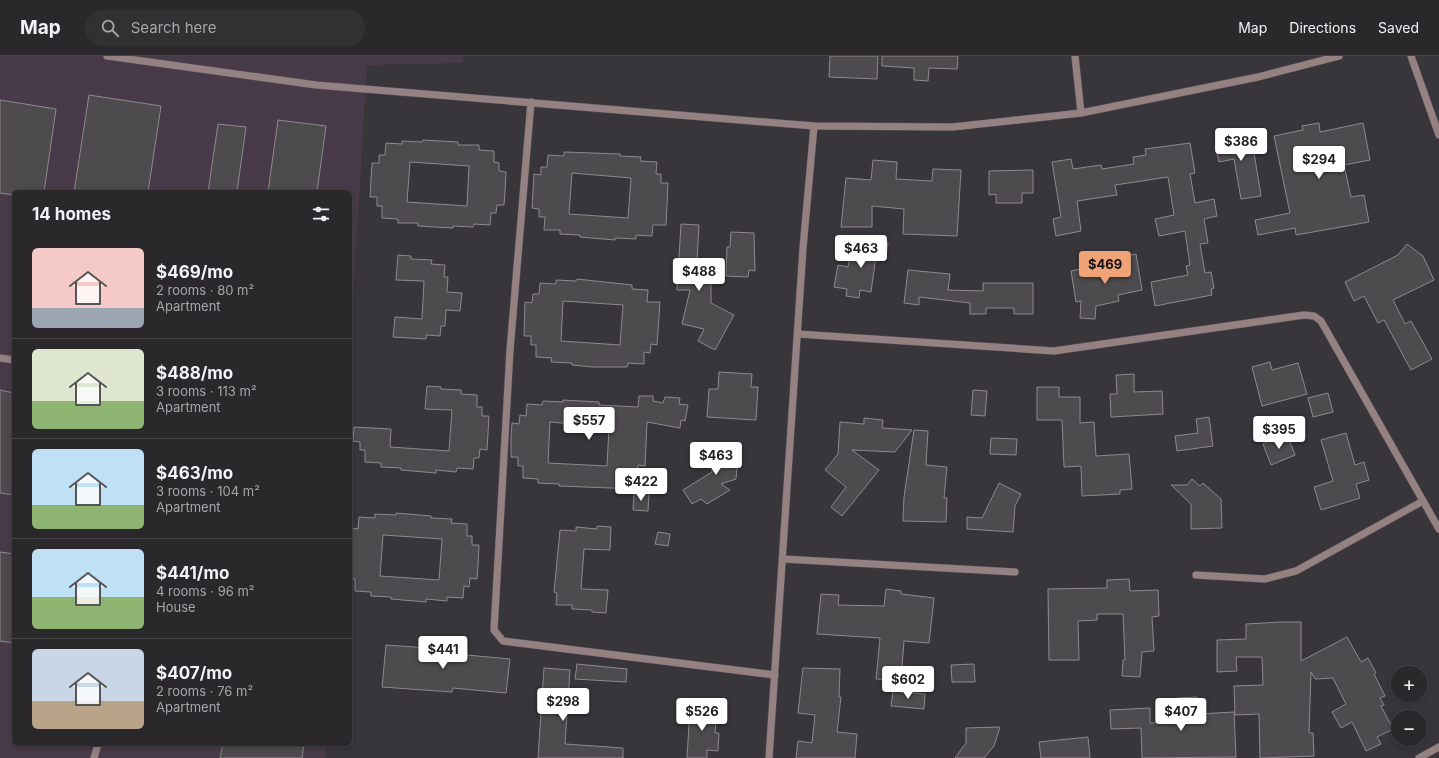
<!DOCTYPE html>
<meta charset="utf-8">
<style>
:root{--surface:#2b282c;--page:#333034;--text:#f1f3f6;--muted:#a6a6a9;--line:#474448;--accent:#efa377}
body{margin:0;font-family:Inter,sans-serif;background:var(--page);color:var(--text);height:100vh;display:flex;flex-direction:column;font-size:15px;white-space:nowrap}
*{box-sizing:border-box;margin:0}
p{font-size:13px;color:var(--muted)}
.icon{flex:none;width:22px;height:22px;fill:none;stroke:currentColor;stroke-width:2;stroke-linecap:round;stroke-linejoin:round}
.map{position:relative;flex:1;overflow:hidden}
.panel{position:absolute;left:12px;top:134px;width:340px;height:556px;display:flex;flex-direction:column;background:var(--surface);border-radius:6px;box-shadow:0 2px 6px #0003,0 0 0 1px var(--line)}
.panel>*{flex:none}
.controls{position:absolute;left:1391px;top:610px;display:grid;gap:8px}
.controls a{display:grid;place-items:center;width:36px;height:36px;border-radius:50%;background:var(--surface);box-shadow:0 2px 6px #0003,0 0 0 1px var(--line);font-size:20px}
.price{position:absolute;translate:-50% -34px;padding:0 9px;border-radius:4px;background:#fff;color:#222;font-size:13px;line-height:26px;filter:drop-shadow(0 1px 2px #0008)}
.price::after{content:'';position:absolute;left:50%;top:24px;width:12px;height:9px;margin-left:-6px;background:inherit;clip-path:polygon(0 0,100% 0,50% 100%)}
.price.current{background:var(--accent);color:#111}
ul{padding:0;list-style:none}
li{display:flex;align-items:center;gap:12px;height:100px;padding:0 20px}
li+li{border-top:1px solid var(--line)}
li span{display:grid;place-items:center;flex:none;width:112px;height:80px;border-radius:6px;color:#555}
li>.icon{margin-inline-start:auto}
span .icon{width:48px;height:48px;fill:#fffc;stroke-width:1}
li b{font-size:17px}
h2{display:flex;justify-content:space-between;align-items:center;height:48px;padding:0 20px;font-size:17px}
header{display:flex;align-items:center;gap:24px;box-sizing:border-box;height:56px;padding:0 20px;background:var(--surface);border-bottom:1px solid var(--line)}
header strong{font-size:19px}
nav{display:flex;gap:22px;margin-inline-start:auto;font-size:14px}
.search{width:280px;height:36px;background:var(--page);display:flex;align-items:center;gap:10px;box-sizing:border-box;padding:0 14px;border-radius:22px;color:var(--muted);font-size:15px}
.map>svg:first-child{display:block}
.industrial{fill:#483a48}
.building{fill:#4e4b4f;stroke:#8d898e;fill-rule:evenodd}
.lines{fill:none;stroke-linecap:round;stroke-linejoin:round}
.minor-casing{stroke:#555257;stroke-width:8}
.minor{stroke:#958182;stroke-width:7}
</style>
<header>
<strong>Map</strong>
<div class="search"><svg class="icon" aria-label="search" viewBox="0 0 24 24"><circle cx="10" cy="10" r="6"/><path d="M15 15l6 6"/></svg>Search here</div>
<nav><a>Map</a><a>Directions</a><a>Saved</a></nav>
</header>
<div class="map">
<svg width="1439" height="702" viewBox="0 0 1439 702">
<rect width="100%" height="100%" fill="#39363b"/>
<polygon class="industrial" points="0,0 463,0 462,7 367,9 350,293 350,136 14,136 14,688 326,688 325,702 0,702"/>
<g class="building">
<polygon points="830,0 878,0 877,23 829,21"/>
<polygon points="882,0 958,0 957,13 929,12 928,25 914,24 914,12 882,10"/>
<polygon points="89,39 161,50 148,136 74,136"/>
<polygon points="0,44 56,53 44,136 14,136 14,139 0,137"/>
<polygon points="278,64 326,70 317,136 268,136"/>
<polygon points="1319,67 1320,76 1363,67 1370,104 1344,109 1351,141 1364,139 1369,166 1296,179 1295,172 1258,179 1255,164 1290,157 1274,80 1303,74 1302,70"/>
<polygon points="218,68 246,71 237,136 208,136"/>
<polygon points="1233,76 1234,81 1251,78 1261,140 1241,143 1234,103 1219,106 1215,89 1219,88 1218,79"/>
<path d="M423 84 458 86V89H479V94L494 95V106L499 107V115L506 116 505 136 504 149H497L496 157H491L490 169 474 168 473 171 453 170V172L418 170V167H398V163L382 162V150H377V141H370L372 107H379V99H385L386 87 402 88V85L422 86ZM410 106 469 110 467 150 407 146Z"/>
<polygon points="1190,87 1195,117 1190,118 1195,147 1214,143 1217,160 1204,163 1208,187 1200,188 1205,217 1211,216 1214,232 1211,233 1212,239 1155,250 1151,226 1188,219 1186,210 1190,209 1185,175 1159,180 1155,163 1174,159 1168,121 1115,129 1117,139 1077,145 1081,175 1056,180 1053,163 1061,161 1052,106 1071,103 1073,113 1101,109 1102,113 1134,108 1133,101 1146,99 1145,93"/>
<path d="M564 96 620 98V100L641 101 640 105 657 106 656 118H661V127H668L666 169H653L652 180 636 179V183L615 182V184L580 181V179L560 178V174H544L545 161H539V153L532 152 534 118 541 119V111H547L548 99 564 100ZM572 117 631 122 628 162 569 158Z"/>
<polygon points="873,104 897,106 896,123 932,125 933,113 961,114 957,180 903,178 904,153 872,150 872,171 841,171 846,122 871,124"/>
<polygon points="1033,114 1033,137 1022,137 1022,147 996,147 996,138 989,139 989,115"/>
<polygon points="681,168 699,169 696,221 711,221 711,247 734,259 715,294 698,285 704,273 682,268 690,234 677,234"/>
<polygon points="731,176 754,177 755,215 749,214 748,221 726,220 727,191 730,191"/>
<polygon points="862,183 888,186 886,201 876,200 871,236 860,234 859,242 846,240 847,233 834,231 838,209 848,211 850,199 860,200"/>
<polygon points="1407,188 1423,200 1434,224 1393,244 1405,268 1411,265 1432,303 1411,314 1384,264 1378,267 1364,240 1354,245 1345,226 1398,199"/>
<polygon points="1136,198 1142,234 1118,239 1119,245 1096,250 1095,263 1080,262 1081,245 1076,246 1071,215 1090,211 1091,216 1118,211 1116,202"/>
<polygon points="398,199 411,200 411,203 432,204 431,208 445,209 444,221 448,221 447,236 462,237 460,255 446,254 445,270 441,270 440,280 426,279 426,283 393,281 395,261 422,263 424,225 396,224"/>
<polygon points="908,214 950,218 948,234 983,235 983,227 1033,227 1033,258 1014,258 1014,252 986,252 986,258 970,258 970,247 919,241 919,249 904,247"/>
<path d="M577 223 632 229V233L648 234 647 246H660L657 289 651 288 650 297 644 296V308L628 307 627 311H592L572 309V307L551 306 552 302 536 301V289H531V280H524L525 246 532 247 533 238H539L540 227 556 228V224L576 225ZM563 245 623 249 620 289 561 285Z"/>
<polygon points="1270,306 1272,314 1298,307 1307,338 1262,350 1252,311"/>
<polygon points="719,316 752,318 751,331 758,331 756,364 707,361 709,333 718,333"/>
<polygon points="1134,318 1134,336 1162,335 1163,358 1111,361 1110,338 1117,338 1116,319"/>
<polygon points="427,330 441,331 441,333 461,334 461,338 477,339 477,351 482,351 482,360 489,360 487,394 480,393 479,402 474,402 473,413 457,412 456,416 436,414 436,417 401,414 401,412 381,411 381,407 365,406 365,394 360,394 360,386 353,385 354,371 391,373 390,391 449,395 452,354 425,353"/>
<polygon points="1037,331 1059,331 1059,341 1080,341 1080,367 1094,366 1096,400 1129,398 1132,433 1120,434 1120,438 1082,440 1081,410 1064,411 1062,364 1037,364"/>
<polygon points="0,334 14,337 14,439 0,437"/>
<polygon points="973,334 987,335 985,360 971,359"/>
<polygon points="1328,337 1333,356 1313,361 1308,342"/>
<path d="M639 340H653V345L663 347 665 341 680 342 679 348 688 349 685 365 681 364 680 372 647 366 645 410 638 409 636 433 559 430V428L538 427V423L523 422V410H518V401H511V381L512 367 519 368 520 359 526 360 527 348 542 349 543 345 563 346V344L599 346V349L638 351ZM550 366 609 371 607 410 548 407Z"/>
<polygon points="1209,361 1213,390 1177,395 1175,380 1198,377 1196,363"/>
<polygon points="864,362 883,364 882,372 912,374 895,396 852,394 879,414 842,460 831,451 846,431 825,414 838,398 840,366 864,368"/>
<polygon points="914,374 928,375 926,409 947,411 944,442 947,442 946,466 903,465 904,441"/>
<polygon points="1346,377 1355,409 1364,406 1369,424 1356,428 1360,442 1321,454 1314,431 1333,425 1321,384"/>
<polygon points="1287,378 1295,399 1271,409 1263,388"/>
<polygon points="991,382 1017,383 1016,399 990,398"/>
<polygon points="739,390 736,423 721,428 730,434 707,448 701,443 692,448 683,434 712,416 712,391"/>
<polygon points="1192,423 1200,430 1203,427 1221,443 1222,472 1191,473 1191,448 1171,429 1187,429"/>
<polygon points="999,427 1021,438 1015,450 1013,476 967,473 967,461 982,462"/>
<polygon points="634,437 649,437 648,455 633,454"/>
<path d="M396 457 431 460V462L452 463 451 467 467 468V480H472V489H479L478 509 477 523 470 522 469 531 464 530 463 542 447 541V545L426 543V546L391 543V541L371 540V536L355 535V523H350V481H351L352 472 358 473 359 461 375 462V458L396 459ZM383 479 442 483 439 524 380 520Z"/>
<polygon points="597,470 611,471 610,494 584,493 581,533 608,534 606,557 592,556 592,554 572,553 572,549 556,549 557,537 554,536 560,474 576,475 576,471 597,473"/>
<polygon points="658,476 670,478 668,490 655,488"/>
<polygon points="0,496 14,498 14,587 0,585"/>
<polygon points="1129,523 1130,535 1158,534 1159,560 1152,561 1154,595 1142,596 1140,621 1122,620 1123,604 1125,604 1123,558 1097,558 1097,564 1078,565 1079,604 1049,604 1048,533 1107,532 1107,524"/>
<polygon points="886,533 901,535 901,538 934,542 929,587 904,585 901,624 876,623 880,582 817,578 821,538 839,539 838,549 884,550"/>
<polygon points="1281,566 1301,566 1301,605 1347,581 1361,606 1368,602 1376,617 1374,618 1385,640 1380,642 1384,649 1381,650 1393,673 1377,681 1381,688 1366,695 1352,666 1341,672 1332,656 1346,648 1333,622 1315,623 1311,616 1309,677 1313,677 1314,700 1260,702 1259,658 1235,659 1234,630 1263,629 1262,601 1236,601 1237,615 1217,616 1217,584 1246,583 1246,568"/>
<polygon points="386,589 456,594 456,598 510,603 506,637 453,632 452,636 382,631"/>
<polygon points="577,608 627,613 626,626 575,623"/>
<polygon points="974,608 975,626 952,626 951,609"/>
<polygon points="544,612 570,614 565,688 623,692 623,702 538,702"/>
<polygon points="803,612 840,613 839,641 841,641 837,676 857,678 855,702 796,702 798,685 812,687 815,659 798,657"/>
<polygon points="893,635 925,638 924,653 891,650"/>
<polygon points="1197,641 1198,658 1234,656 1236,701 1142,702 1141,672 1111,673 1110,654 1150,652 1150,667 1177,666 1177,642"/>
<polygon points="690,651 717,652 715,677 719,677 718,695 707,694 707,702 687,702"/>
<polygon points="1000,671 994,690 984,702 955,702 966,687 966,672"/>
<polygon points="1088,681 1090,702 1041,702 1039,686"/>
<polygon points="223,688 304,688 302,702 220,702"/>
</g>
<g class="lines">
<defs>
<g id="minor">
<polyline points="107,0 316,29 703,61 814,70 953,71 1081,57 1258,21 1339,0"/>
<polyline points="1075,0 1081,57"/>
<polyline points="1411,0 1439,79"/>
<polyline points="531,46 510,294 494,574 503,585 775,619"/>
<polyline points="798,278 1054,295 1304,259 1314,260 1321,265 1439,473"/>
<polyline points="0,302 14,304"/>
<polyline points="783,503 1015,516"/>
<polyline points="1196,519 1265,523 1296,515 1423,445"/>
<polyline points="94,702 98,688"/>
<polyline points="769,702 803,192 814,70"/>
<polyline points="1419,702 1439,691"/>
</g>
</defs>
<use href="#minor" class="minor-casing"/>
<use href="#minor" class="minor"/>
</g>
</svg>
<div class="controls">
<a>+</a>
<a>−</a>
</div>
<b class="price" style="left:1241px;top:106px">$386</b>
<b class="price" style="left:1319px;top:124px">$294</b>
<b class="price" style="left:861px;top:213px">$463</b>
<b class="price current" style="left:1105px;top:229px">$469</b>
<b class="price" style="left:699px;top:236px">$488</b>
<b class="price" style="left:589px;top:385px">$557</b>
<b class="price" style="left:1279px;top:394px">$395</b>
<b class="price" style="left:716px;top:420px">$463</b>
<b class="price" style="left:641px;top:446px">$422</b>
<b class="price" style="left:443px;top:614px">$441</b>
<b class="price" style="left:908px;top:644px">$602</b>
<b class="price" style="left:563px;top:666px">$298</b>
<b class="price" style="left:702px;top:676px">$526</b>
<b class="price" style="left:1181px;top:676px">$407</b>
<section class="panel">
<h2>14 homes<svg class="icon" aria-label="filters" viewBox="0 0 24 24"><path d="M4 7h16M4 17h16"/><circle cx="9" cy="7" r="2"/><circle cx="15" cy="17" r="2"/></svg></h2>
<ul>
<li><span style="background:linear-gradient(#f6c9c9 75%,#9aa5b1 0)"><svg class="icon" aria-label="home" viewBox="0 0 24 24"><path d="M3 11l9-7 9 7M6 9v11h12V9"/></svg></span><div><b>$469/mo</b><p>2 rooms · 80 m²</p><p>Apartment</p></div></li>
<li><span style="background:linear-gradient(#dfe7d0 65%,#8fb573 0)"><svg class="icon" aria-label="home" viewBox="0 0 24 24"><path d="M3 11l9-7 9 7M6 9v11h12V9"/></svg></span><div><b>$488/mo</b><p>3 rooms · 113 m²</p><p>Apartment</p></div></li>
<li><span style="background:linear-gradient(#bfe0f5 70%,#8fb573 0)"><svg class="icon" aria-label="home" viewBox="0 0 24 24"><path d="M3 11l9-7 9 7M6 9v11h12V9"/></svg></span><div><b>$463/mo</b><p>3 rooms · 104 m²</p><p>Apartment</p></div></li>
<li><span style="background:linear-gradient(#bfe0f5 60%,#8fb573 0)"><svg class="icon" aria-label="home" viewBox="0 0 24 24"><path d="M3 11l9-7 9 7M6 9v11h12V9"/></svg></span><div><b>$441/mo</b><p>4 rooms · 96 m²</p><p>House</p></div></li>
<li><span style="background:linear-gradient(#c9d6e8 65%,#b9a48a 0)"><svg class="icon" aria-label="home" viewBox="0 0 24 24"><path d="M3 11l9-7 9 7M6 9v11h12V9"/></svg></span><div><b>$407/mo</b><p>2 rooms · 76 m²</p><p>Apartment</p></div></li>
</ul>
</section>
</div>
